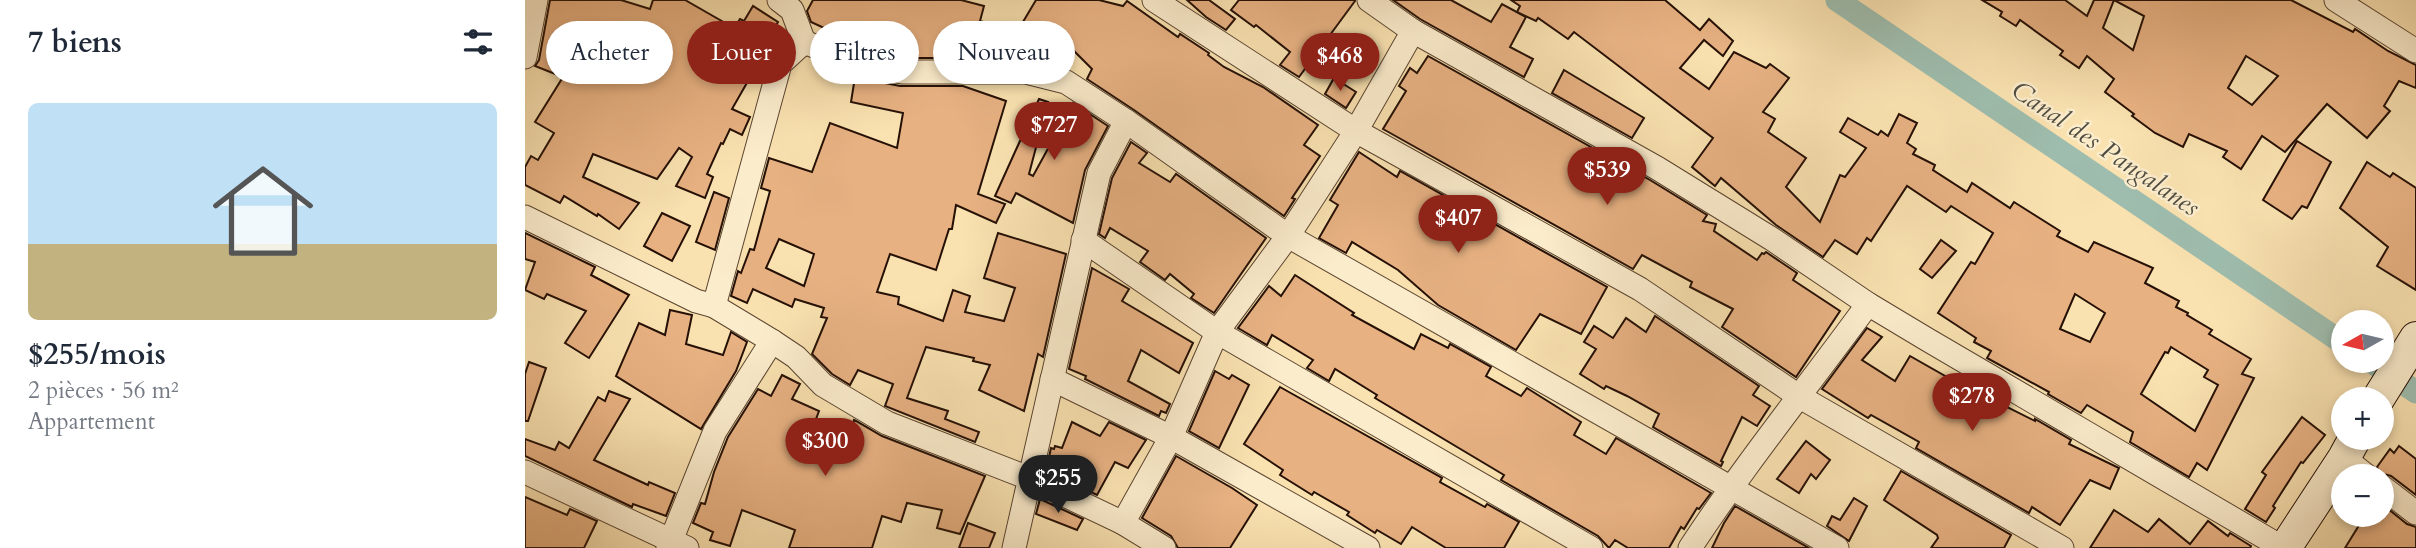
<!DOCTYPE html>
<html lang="fr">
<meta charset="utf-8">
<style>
:root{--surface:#fff;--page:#f2f2f3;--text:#1f2937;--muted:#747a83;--accent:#8f2418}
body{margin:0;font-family:Cardo,serif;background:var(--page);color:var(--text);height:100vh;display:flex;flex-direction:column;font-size:26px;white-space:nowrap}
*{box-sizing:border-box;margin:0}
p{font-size:23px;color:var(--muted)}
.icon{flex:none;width:38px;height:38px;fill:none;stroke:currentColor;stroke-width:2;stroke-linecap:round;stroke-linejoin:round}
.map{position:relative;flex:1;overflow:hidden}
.panel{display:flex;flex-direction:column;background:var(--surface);width:525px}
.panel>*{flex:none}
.banner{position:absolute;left:21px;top:21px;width:665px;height:63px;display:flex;gap:14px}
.needle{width:46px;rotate:262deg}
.tools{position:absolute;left:1806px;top:310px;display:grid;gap:14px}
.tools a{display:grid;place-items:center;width:63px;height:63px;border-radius:50%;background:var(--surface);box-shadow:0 4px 10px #0003;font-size:35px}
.price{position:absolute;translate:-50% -60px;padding:0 16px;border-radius:24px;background:var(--accent);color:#fff;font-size:23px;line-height:46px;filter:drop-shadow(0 2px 4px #0008)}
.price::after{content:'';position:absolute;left:50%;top:42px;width:21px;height:16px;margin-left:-10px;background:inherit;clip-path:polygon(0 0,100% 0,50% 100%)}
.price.selected{background:#222;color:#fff}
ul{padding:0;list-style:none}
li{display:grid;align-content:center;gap:14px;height:371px;padding:0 28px}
li span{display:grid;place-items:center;height:217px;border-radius:10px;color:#555}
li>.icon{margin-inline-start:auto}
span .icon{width:126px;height:126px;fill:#fffc;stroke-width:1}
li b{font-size:30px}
h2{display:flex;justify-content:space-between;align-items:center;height:84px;padding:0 28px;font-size:30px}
.chip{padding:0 24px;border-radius:32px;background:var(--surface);box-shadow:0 4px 10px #0003;font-size:24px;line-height:63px}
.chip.selected{background:var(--accent);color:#fff}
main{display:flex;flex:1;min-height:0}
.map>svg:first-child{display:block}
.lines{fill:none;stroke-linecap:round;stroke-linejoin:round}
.canal{stroke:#9ebdae;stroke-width:23}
.building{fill:#e7b182;stroke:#251006;stroke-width:2;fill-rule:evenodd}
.minor-casing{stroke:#5a4430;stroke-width:25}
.secondary-casing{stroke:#251006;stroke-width:34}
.minor{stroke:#fbeccc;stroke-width:23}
.secondary{stroke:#fbeccc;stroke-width:32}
.labels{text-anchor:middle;stroke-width:5;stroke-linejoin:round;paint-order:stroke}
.water-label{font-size:26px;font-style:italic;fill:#4f4d41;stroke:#fbeccc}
</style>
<main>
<section class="panel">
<h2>7 biens<svg class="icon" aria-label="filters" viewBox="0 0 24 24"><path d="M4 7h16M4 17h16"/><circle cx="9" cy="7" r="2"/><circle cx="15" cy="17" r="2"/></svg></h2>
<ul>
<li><span style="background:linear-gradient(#bfe0f5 65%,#c2b280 0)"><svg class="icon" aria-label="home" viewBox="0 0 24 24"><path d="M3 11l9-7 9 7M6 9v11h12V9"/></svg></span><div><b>$255/mois</b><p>2 pièces · 56 m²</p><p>Appartement</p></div></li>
</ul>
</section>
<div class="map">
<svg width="1891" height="548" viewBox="0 0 1891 548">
<rect width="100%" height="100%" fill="#f9e1b0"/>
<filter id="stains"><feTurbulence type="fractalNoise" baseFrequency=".00286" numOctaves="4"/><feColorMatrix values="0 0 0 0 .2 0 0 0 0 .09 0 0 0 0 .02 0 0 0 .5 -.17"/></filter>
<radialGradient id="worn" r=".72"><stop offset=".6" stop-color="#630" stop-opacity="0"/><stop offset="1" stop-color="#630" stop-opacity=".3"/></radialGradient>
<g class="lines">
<g class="canal">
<polyline points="1312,0 1818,343"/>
<polyline points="1844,360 1891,392"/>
</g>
</g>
<g class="building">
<polygon points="25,0 96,0 125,9 128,0 160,0 209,28 215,19 219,21 228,6 253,22 230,58 235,60 207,109 225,117 217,135 205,129 198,144 196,143 182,174 188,177 180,198 151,186 167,157 154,148 132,179 68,154 58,177 114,203 94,229 73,214 72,216 39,196 35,203 0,185 0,167 6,156 13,160 29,133 10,122 38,77 10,66 14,60"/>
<polygon points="288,0 436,0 459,6 455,21 492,32 511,0 574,0 598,6 602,1 653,37 655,34 684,53 683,55 699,67 738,87 793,125 779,145 795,156 767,198 770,199 759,216 609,110 562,79 567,69 539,41 532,65 514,61 516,55 479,45 476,58 378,58 345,52 332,48 334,44 286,22 282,11"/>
<polygon points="662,0 684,0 710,19 701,30 681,17"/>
<polygon points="714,0 830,0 830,1 774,77 755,65 765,52 731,25 729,27 706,10"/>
<polygon points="868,0 926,0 966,22 977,4 1001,17 985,47 1008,59 999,77 895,19"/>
<path d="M986 0H1140L1175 30 1184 19 1208 41 1198 56 1179 40 1155 68 1184 89 1209 52 1241 68 1245 64 1264 78 1238 112 1250 119 1243 132 1281 158 1261 187 1295 222 1315 175 1320 177 1341 148 1315 132 1323 118 1353 135 1356 131 1363 136 1374 114 1392 123 1382 143 1391 149 1388 154 1410 165 1408 170 1442 192 1447 183 1485 208 1489 202 1535 231 1532 236 1563 252 1569 242 1628 268 1620 283 1654 301 1651 307 1663 313 1662 315 1687 330 1684 334 1726 359 1717 374 1729 378 1682 470 1672 463 1664 477 1605 442 1608 432 1562 405 1556 413 1523 394 1524 392 1462 358 1466 351 1449 342 1451 338 1413 313 1446 262 1450 264 1468 233 1426 206 1421 212 1382 186 1346 241 1342 238 1332 254 1310 240 1298 257 1251 225 1196 178 1190 186 1167 167 1188 138 1049 32 1043 39 1013 18 1011 21 992 12 995 6ZM1550 294 1580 313 1565 342 1535 329ZM1646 347 1683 370 1679 377 1693 385 1670 431 1616 394 1640 352 1643 353Z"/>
<path d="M1457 0H1540L1562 16 1569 0H1589L1578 28 1608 50 1619 16 1589 0H1766L1828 32 1830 29 1863 51 1891 65V88L1874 81 1859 106 1865 111 1842 138 1802 104 1760 152 1737 136 1716 169 1698 157 1702 151 1664 134 1658 147 1630 133 1607 116 1609 114 1580 92 1589 79 1562 56 1554 68 1535 55 1538 51 1495 20 1491 26 1475 16 1477 12ZM1721 56 1753 76 1727 105 1703 88Z"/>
<polygon points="903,56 1125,180 1182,215 1178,221 1191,224 1189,231 1232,260 1237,253 1239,254 1241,252 1272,273 1268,280 1315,311 1271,377 1197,327 1208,309 1165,287 1167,282 1117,255 1108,269 858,129 881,91 874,86 885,68 892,73"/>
<polygon points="1039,70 1119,118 1107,138 1027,93"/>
<path d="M330 77 375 86H438L481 101 453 194 480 204 471 223 431 205 427 229H424L411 270 365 254 352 292 374 297 373 304 418 321 428 290 445 296 440 312 479 321 490 288 459 278 473 233 541 254 518 357 513 354 499 411 454 390 465 365 448 361 449 358 401 347 382 398 423 411 420 419 454 432 450 442 360 406 368 384 333 370 325 385 307 374 287 354 302 318 296 317 299 308 270 299 267 307 228 289 222 303 206 296 213 271 216 273 225 249 229 250 245 191 236 188 244 158 287 172 305 123 372 148 378 113 326 102ZM254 239 289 254 279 286 241 268Z"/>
<polygon points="809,78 831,92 821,108 800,94"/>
<polygon points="514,99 523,102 504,174 508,176 548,103 583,126 560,170 548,223 491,193 486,203 470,196"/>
<polygon points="1772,141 1806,162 1782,208 1777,206 1767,219 1738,200"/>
<polygon points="606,142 622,153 614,163 645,182 651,174 741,238 689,313 666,298 669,294 645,274 640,280 615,262 623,251 585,228 580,238 574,234 587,178"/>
<polygon points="834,152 872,177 875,171 1082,287 1056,334 1015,314 991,350 913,305 873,270 827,242 821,253 794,238 813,205 805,200"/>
<polygon points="1842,162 1865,177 1868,173 1891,188 1891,290 1852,266 1863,247 1815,208"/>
<polygon points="189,192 204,198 190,250 171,242"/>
<polygon points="137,213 165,226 147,261 119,246"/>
<polygon points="0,233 70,267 66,275 104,295 64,358 40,343 61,311 22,294 19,299 0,290 10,262 0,259"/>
<polygon points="1416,240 1431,251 1407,278 1395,269"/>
<polygon points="567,268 604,289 597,301 668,343 654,373 616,350 603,381 645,404 641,413 636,411 634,416 560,379 561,376 544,369"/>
<polygon points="770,275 829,313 827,315 889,349 896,334 923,348 925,344 966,367 961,376 996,396 1002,388 1005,390 1056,422 1049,435 1081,454 1091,438 1186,493 1174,509 1172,508 1159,529 1156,527 1144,548 1103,548 1090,540 1084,548 1073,536 976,480 979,475 850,398 852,395 810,369 804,381 782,368 788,360 747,335 742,345 713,328 744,286 756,296"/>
<polygon points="145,310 167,315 161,344 198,355 206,332 222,342 211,371 176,429 91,376 114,323 140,335"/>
<polygon points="1130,316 1234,386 1228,395 1245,406 1232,426 1217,417 1196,461 1198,462 1196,466 1128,427 1134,414 1102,396 1081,386 1079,389 1055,374 1071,349 1059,342 1069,326 1088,338 1101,318 1121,332"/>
<polygon points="1342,328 1357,337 1337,360 1370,381 1385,356 1445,390 1448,383 1462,391 1460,396 1510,421 1510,419 1546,440 1544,444 1594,468 1585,489 1565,480 1535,525 1507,507 1504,513 1391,448 1394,442 1346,415 1343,418 1297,389"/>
<polygon points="4,362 21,368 3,421 0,421 0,374"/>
<polygon points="690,371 704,379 707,375 724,385 694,448 664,431"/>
<polygon points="257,375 275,384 267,399 294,411 288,427 324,437 329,420 331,421 357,436 460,476 435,534 412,528 417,510 382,503 376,522 357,516 347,548 264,548 270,530 217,510 205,546 185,540 188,532 168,523 176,503 180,504 189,472 203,437 233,389 246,396"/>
<polygon points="755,387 917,478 915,482 960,507 962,504 994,522 979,548 921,548 887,527 876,544 852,530 850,533 822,515 824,512 789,492 787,495 755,475 758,470 719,444"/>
<polygon points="84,391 105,399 69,460 123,485 124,482 150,493 141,516 108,504 107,507 0,456 0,439 30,450 34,442 44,448 73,397 80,401"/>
<polygon points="1777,417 1800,435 1778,463 1776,462 1748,506 1750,508 1741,522 1720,509 1741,475 1737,472"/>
<polygon points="547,422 575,436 584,422 621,440 603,468 590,462 572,495 521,471 526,448 529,449 530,446 537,448"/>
<polygon points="1281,441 1305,460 1291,479 1286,474 1274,493 1252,479"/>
<polygon points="1874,446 1891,459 1891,495 1866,476 1855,473 1852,467 1865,449 1869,453"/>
<polygon points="651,456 707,488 732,505 705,548 653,548 646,536 617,518"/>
<polygon points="1376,471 1486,535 1479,548 1406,548 1413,538 1412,535 1359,500"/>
<polygon points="0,497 42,515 45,509 72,521 59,548 0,548"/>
<polygon points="1329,498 1342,506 1324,541 1302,526 1307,516 1315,520"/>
<polygon points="515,499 558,519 552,530 511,514"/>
<polygon points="1857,504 1882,524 1891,527 1891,548 1820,548 1841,514 1857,514"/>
<polygon points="1210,506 1284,548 1187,548 1199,523"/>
<polygon points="1589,510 1623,532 1634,519 1665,544 1683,521 1703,536 1705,533 1726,546 1725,548 1565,548"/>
<polygon points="443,523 470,533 464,548 434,548"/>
</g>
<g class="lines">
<defs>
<g id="minor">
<polyline points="254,0 267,10 279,42 341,66 377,72 501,72 541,82 601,121 763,236 1312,548"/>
<polyline points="629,0 831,131 1115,289 1275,397 1537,548"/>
<polyline points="844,0 888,31 1132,168 1247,239 1343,304 1403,340 1758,548"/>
<polyline points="1811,0 1891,51"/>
<polyline points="0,57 11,0"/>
<polyline points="0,217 171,301 189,306 247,341 271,357 298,385 362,423 506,479 598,523 639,548"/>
<polyline points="558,240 692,332 1066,548"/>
<polyline points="189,306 255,64 279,42"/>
<polyline points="527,379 646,437 843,548"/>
<polyline points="1819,458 1842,476"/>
<polyline points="0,472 162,548"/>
<polyline points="1857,487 1891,513"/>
<polyline points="598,523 646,437 692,332 763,236 831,131 888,31"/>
<polyline points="143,548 190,431 247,341"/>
<polyline points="489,548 574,173 601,121"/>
<path d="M1165 548C1220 464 1284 385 1343 304"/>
</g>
<g id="secondary">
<polyline points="1853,399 1891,338"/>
<polyline points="1760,548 1819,458 1830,438"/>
</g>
</defs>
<use href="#minor" class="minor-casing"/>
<use href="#secondary" class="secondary-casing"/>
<use href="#minor" class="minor"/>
<use href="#secondary" class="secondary"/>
</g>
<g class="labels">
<g class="water-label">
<text transform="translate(1581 148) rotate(34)" y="9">Canal des Pangalanes</text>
</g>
</g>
<rect width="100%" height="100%" filter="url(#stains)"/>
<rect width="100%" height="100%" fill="url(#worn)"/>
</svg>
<div class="tools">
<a><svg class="needle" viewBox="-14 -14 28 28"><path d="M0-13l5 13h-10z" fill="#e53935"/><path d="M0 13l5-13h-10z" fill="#747a83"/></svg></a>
<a>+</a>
<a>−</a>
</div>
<b class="price" style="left:815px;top:93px">$468</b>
<b class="price" style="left:529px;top:162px">$727</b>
<b class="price" style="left:1082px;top:207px">$539</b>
<b class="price" style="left:933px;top:255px">$407</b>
<b class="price" style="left:1447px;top:433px">$278</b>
<b class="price" style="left:300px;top:478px">$300</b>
<b class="price selected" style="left:533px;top:515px">$255</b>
<div class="banner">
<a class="chip">Acheter</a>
<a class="chip selected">Louer</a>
<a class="chip">Filtres</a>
<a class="chip">Nouveau</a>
</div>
</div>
</main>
